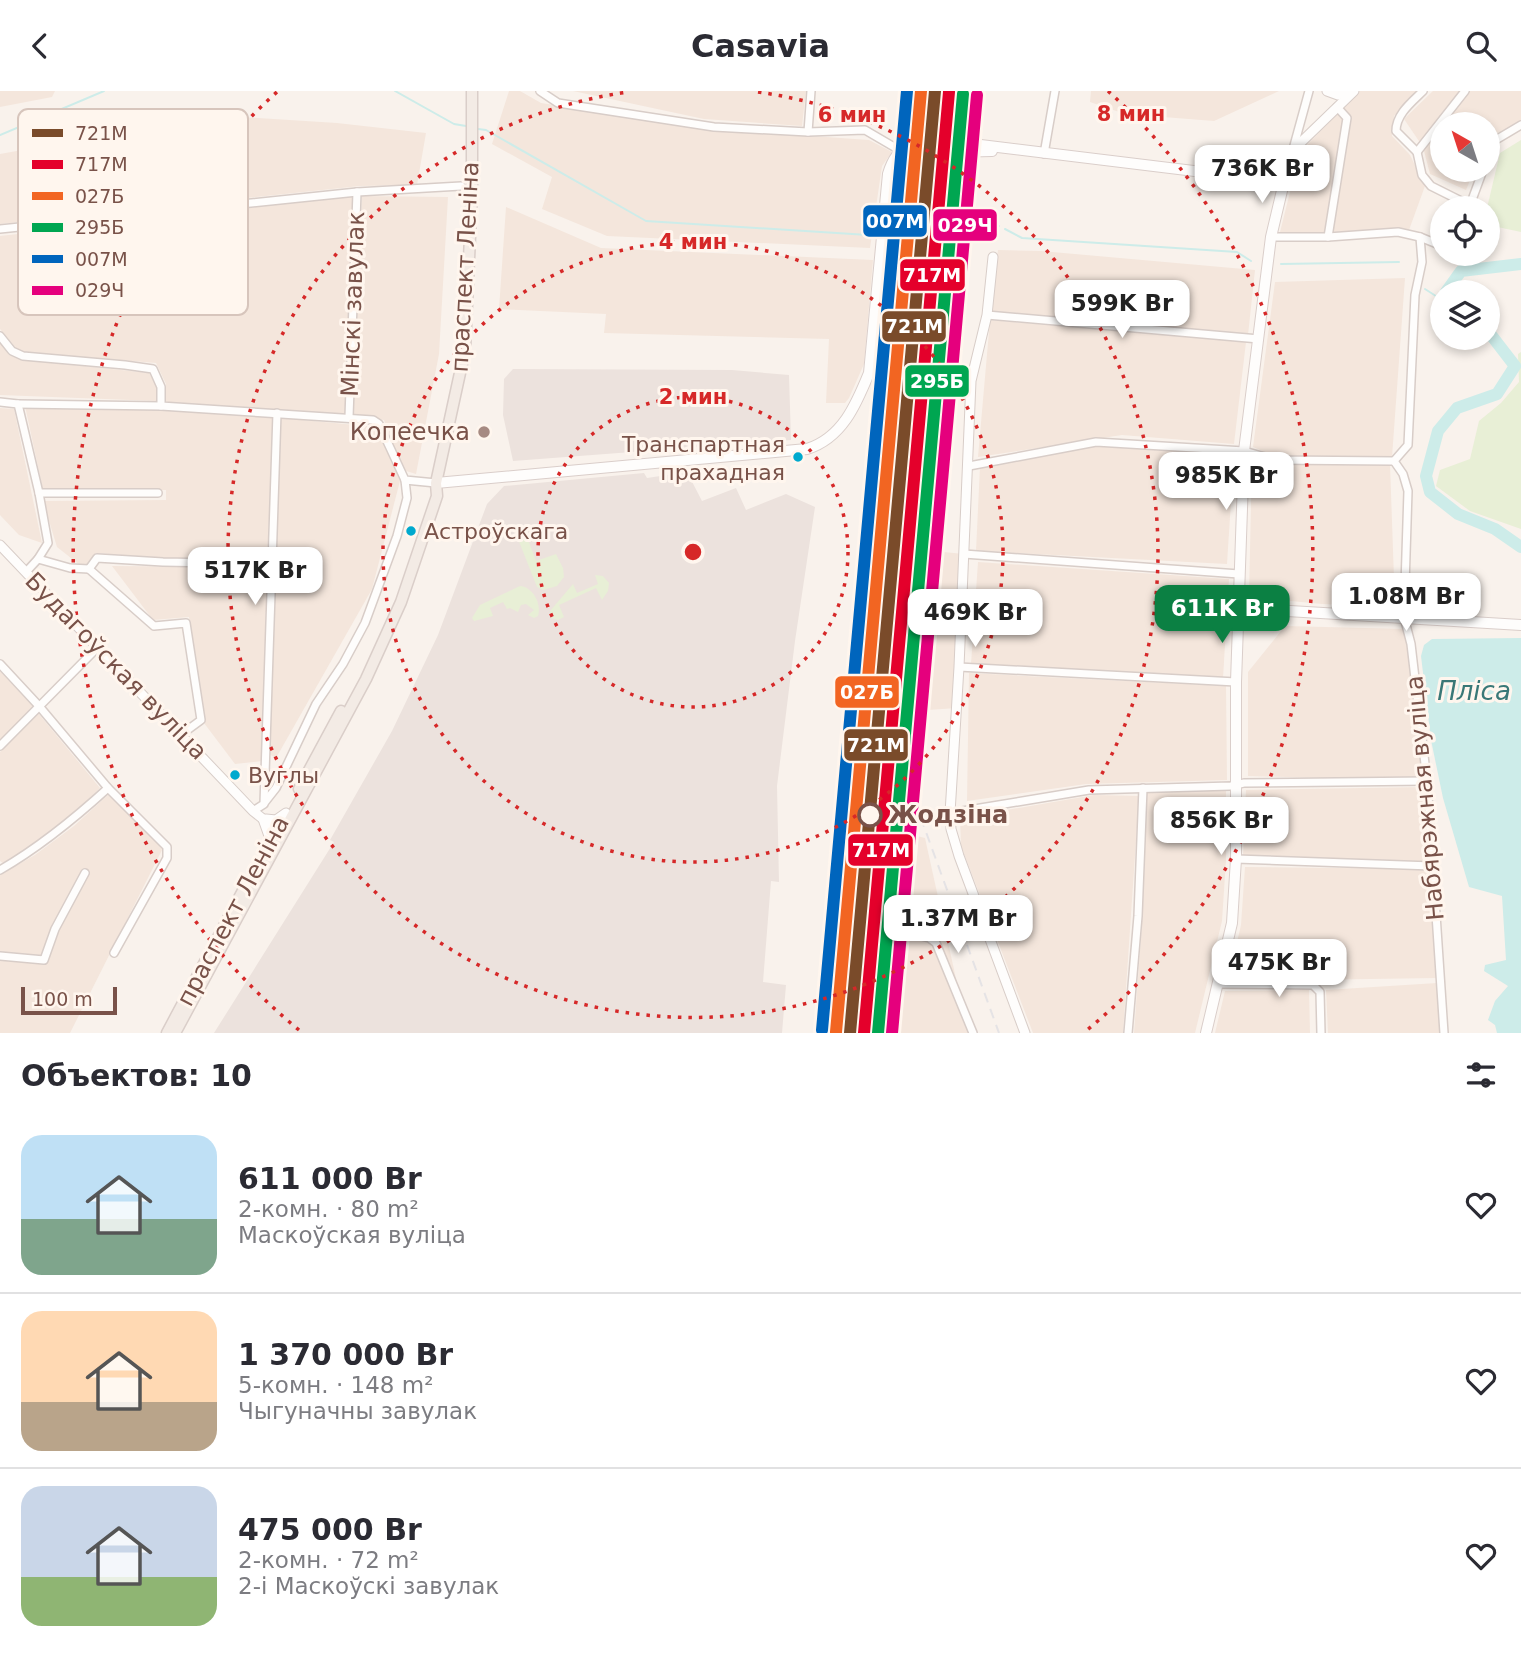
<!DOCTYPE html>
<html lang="ru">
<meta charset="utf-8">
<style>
:root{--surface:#fff;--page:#f2f2f3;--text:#2b2b33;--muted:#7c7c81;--line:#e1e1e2;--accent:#0b8043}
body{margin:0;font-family:"DejaVu Sans",sans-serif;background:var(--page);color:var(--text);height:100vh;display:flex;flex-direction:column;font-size:26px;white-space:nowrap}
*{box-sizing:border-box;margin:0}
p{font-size:23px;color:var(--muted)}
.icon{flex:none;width:38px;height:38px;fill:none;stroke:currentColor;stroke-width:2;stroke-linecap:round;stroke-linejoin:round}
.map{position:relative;height:942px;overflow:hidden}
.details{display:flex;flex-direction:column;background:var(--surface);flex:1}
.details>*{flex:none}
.needle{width:46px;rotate:321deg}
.buttons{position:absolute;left:1430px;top:21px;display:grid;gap:14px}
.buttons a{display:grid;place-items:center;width:70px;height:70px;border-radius:50%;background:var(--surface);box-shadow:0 4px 10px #0003;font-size:35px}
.scale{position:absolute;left:21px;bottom:18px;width:96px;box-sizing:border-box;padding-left:7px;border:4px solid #795249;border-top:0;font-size:19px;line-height:24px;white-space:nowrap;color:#795249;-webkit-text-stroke:5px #fff6ee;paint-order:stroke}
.price{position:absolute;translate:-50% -60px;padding:0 16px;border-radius:14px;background:#fff;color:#222;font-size:23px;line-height:46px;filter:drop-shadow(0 2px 4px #0008)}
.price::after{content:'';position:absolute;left:50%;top:42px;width:21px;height:16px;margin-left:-10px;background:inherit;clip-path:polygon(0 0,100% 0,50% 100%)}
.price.active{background:var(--accent);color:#fff}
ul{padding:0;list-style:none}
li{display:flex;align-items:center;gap:21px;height:175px;padding:0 21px}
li+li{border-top:2px solid var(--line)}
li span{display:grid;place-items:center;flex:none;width:196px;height:140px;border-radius:21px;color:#555}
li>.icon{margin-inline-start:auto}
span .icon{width:84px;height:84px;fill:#fffc;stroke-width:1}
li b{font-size:30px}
h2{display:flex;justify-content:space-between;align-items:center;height:84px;padding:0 21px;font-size:30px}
header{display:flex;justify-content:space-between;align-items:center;height:91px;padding:0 21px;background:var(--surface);font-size:32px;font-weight:700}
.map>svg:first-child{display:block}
.residential{fill:#f4e6dc}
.industrial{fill:#ece2dd}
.green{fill:#e8efd6}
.water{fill:#cdece9}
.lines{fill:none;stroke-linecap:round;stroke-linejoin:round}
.stream{stroke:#cdece9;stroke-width:2}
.river{stroke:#cdece9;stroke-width:12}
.minor-casing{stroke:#d8cdc8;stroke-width:10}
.tertiary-casing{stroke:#d8cdc8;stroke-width:11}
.secondary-casing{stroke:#daceca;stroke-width:12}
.primary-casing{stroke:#dacec9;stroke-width:13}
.minor{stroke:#fefdfc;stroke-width:7}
.tertiary{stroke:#fefdfc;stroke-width:9}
.secondary{stroke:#fefdfc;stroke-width:10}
.primary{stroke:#f3ebe5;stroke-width:10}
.rail{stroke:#e5e3e5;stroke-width:2;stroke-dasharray:10 7;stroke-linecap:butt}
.rail-1-casing{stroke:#fff6ee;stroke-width:18}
.rail-2-casing{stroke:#fff6ee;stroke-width:18}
.rail-3-casing{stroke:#fff6ee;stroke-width:18}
.rail-4-casing{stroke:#fff6ee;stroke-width:18}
.rail-5-casing{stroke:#fff6ee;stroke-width:18}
.rail-6-casing{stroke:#fff6ee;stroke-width:18}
.rail-1{stroke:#7a4b2a;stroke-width:12}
.rail-2{stroke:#e4002b;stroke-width:12}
.rail-3{stroke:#f26522;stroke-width:12}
.rail-4{stroke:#00a651;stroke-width:12}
.rail-5{stroke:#0065bd;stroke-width:12}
.rail-6{stroke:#e5007d;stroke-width:12}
.ring{fill:none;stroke:#d62828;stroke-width:3.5;stroke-dasharray:3.5 7}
.poi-dot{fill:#a68a82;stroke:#fff6ee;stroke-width:2.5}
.bus-dot{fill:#00a9ce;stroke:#fff6ee;stroke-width:2.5}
.stop-dot{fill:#fff6ee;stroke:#795249;stroke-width:3.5}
.labels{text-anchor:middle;stroke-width:6;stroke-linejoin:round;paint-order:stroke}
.bus-label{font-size:22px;fill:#795249;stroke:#fff6ee;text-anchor:start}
.street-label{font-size:24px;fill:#795249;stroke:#fff6ee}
.poi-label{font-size:24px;fill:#795249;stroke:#fff6ee;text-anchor:end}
.stop-label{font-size:24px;font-weight:bold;fill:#795249;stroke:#fff6ee;text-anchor:start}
.water-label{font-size:26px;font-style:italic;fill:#397877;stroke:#fff6ee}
.key{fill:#fff6ee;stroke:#d7c5bc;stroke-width:2}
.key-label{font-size:19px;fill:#795249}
.centre{fill:#d62828;stroke:#fff6ee;stroke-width:3.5}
.ring-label{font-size:21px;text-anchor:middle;font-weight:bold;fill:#d62828;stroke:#fff6ee;stroke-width:6;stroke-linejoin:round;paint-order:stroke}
.line-badge{stroke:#fff6ee;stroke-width:2.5}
.badge-label{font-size:19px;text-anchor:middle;font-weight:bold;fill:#fff}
</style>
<header><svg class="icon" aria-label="back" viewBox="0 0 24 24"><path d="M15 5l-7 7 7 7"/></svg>Casavia<svg class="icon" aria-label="search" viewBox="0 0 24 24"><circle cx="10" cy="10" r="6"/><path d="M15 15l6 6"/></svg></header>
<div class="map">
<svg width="1521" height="942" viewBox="0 0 1521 942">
<rect width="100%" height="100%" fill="#f9f2ec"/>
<g class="residential">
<polygon points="0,0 55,0 52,6 0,16"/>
<polygon points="509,0 520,0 541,12 714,38 869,49 892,61 882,75 870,157 607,145 542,118 552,86 492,53"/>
<polygon points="573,0 806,0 802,35 704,28"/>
<polygon points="1091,0 1279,0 1214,30 1125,23 1090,11"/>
<polygon points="1360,0 1419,0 1394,25 1392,45 1410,64 1425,95 1409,139 1332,141 1349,23 1343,17"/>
<polygon points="1433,0 1521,0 1521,36 1488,44 1488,33 1442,33 1442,79 1474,79 1466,99 1430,83 1423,56 1404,28"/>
<polygon points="1340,20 1345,27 1329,145 1279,145 1291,97 1305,56"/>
<polygon points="240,26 337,32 426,42 417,94 360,95 0,133 0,63 154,35"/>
<polygon points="354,105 346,324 166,311 166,293 156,272 23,261 15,256 0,238 0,145"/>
<polygon points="362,105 448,106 439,263 416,383 403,379 384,329 352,325"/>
<polygon points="506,116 601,157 873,169 864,273 849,307 845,312 826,312 829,248 604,242 606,223 499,218"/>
<polygon points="998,159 1041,160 1255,179 1248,244 990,221"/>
<polygon points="1405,187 1392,366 1294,367 1272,364 1253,356 1275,191"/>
<polygon points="990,229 1246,251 1234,353 1122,344 978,366"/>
<polygon points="0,251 9,264 19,268 149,282 157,296 157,310 0,304"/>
<polygon points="25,315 149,318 274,326 267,467 161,467 96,462 86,474 81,475 57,456 43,410 166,409 166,399 43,399"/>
<polygon points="0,317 14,318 42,452 19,444 0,424"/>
<polygon points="281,327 377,336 401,386 372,498 276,667 267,662 268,579"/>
<polygon points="1097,354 1234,363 1227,473 976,460 980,376"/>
<polygon points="1252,366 1279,371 1333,374 1390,373 1395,516 1322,513 1249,506"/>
<polygon points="923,459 964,463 957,617 913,620"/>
<polygon points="978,471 1229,488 1223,587 971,573"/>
<polygon points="112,475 267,476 262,670 235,673 204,632 189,526 153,529"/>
<polygon points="1285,535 1405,538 1418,652 1424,685 1354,688 1248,685 1248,581"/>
<polygon points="0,580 33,615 0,650"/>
<polygon points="969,582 1226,595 1227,689 1086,693 967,710"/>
<polygon points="38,622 100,697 68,728 28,758 3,772 0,770 0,661"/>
<polygon points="1425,696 1429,772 1243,765 1246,699"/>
<polygon points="1226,699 1226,769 1222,830 1195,942 1134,942 1142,833 1146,700"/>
<polygon points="108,704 157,751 162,759 70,942 0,942 0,784 35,764 74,735"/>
<polygon points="1094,704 1139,705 1123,942 1033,942 961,755 960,727"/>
<polygon points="905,742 925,747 968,942 888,942"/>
<polygon points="1245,776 1429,778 1437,887 1228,890 1241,834"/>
<polygon points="1437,892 1440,942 1328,942 1326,899"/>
<polygon points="1309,899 1310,942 1215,942 1225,900"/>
</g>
<g class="industrial">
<polygon points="513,278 732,279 789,284 791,349 513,370 503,324 504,288"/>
<polygon points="687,381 702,410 736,397 746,419 786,403 815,416 795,550 777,695 779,791 771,790 763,891 786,894 782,942 214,942 334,751 330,749 392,640 438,544 487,413 504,395 644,382 647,387"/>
</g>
<g class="green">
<polygon points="1521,49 1521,141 1488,134 1487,117 1500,62"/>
<polygon points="1521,261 1521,438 1470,420 1436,395 1440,379 1470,368 1479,330 1501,312 1519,291 1518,263"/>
<polygon points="518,441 527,446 536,470 556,463 563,477 564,486 557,495 543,499 537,496 518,448"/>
<polygon points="595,484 603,485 609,492 608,500 602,509 596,497 559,514 564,526 558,529 551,527 550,520 573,493 577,502 598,493"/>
<path d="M520 495C533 496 542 513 538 525L534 527 528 524 534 519 526 513 521 514 518 521 510 517 507 518 503 511 490 517 493 525 474 530 472 527 480 514Z"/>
</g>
<polygon class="water" points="1521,547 1521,942 1497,942 1495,934 1488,929 1495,910 1508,895 1484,880 1485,874 1506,869 1502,805 1469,796 1443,707 1431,649 1421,565 1424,554 1432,548"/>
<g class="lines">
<g class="stream">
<polyline points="395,0 454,33 466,35"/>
<polyline points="478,38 486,39 646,130 868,144"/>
<polyline points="0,44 104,0"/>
<polyline points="1005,138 1022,147 1237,161 1251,170"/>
<polyline points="890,157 901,164"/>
<path d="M939 168C956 168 965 151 977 142 984 137 991 136 999 135"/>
<polyline points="1281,173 1399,171"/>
<polyline points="1425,198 1442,209"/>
</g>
<g class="river">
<polyline points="1446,201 1461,180 1521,173"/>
<polyline points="1488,240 1515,275 1497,303 1457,317 1438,340 1426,385 1430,401 1458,423 1495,438 1521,456"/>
</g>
<defs>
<g id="minor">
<polyline points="540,0 558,12 714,36 808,41 865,39 901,60"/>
<path d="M1423 0C1412 11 1396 23 1396 40L1417 61 1422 84 1431 95 1469 114"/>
<polyline points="808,41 811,0"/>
<polyline points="1417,61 1465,0"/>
<polyline points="1044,63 1055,0"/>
<polyline points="1488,67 1494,50 1521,34"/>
<polyline points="1284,91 1309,0"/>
<polyline points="1469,117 1483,79"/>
<polyline points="183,119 186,203"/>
<polyline points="0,138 357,101 461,95"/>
<polyline points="1271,146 1328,146 1398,141 1420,146 1442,155"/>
<polyline points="1328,146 1347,27 1337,16"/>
<polyline points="1420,146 1422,171 1415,204 1408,354 1394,370 1403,383 1408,400 1404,526 1411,553 1427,690 1444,942"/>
<polyline points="987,224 1259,248"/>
<polyline points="0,245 12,260 23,265 125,274 153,278 161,296 161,315 373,329 379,333 405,389 436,392"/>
<polyline points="0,311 18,313 39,402 48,452 38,468"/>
<polyline points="18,313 161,315"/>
<polyline points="349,326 357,101"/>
<polyline points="969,375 1096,351 1244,360 1276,369 1394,370"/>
<polyline points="39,402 158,402"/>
<polyline points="964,463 1239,483"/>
<polyline points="89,478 154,535 186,532 201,629 182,643"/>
<polyline points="26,481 38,468 70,477 89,478 97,467 163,471 271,473"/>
<polyline points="0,573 39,615 108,697 167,756 167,767 114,862"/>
<polyline points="959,576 1236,591"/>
<polyline points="0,655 98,556"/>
<polyline points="265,711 276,697 316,613 343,573 365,532 397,445 407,407 405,389"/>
<polyline points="253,720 264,713 277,322"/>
<polyline points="950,722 1089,699 1231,695 1244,692 1427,690"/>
<polyline points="1236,768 1432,775"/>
<path d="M0 779C40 756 74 728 108 697"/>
<polyline points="893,837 929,847 936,852 973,942"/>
<polyline points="0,865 44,869 55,838 85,782"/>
<polyline points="1219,893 1313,894 1320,901 1321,942"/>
<polyline points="1128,942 1138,825 1143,697"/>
</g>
<g id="tertiary">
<polyline points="1327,0 1338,4 1351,0"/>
<polyline points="1293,59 1354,0"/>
<polyline points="993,166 987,224 971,290 959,576 950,722 951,738 959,765 1025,942"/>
<polyline points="0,454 253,720 282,743"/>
<polyline points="263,728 269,745 267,757"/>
<polyline points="266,728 276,729 286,722"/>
</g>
<g id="secondary">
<polyline points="896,75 905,66 913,62 992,60"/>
<path d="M436 392 807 358C842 347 856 314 869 282L888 83C898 49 918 50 948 50L1284 91 1271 146 1244 360 1236 591V768L1232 832 1206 942"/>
<polyline points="1239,517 1521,534"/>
</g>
<g id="primary">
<polyline points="299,698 341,620"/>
<polyline points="167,942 247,792"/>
<polyline points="175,942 366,588 401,511 437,405 436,392 465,259 472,100 472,0"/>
</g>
</defs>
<use href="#minor" class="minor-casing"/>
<use href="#tertiary" class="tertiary-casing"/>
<use href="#secondary" class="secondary-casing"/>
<use href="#primary" class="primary-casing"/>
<use href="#minor" class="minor"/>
<use href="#tertiary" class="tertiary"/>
<use href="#secondary" class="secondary"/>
<use href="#primary" class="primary"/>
<g class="rail">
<polyline points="928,11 929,0"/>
<polyline points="905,228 911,190"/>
<polyline points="915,304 914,399 898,596 903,650 922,730 999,942"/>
</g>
<defs>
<polyline id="rail-1" points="850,942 935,0"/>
<polyline id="rail-2" points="864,942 949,1"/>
<polyline id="rail-3" points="836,941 921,0"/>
<polyline id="rail-4" points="878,942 963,3"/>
<polyline id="rail-5" points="822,939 907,0"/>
<polyline id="rail-6" points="892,942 977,4"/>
</defs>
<use href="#rail-1" class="rail-1-casing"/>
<use href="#rail-2" class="rail-2-casing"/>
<use href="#rail-3" class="rail-3-casing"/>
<use href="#rail-4" class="rail-4-casing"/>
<use href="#rail-5" class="rail-5-casing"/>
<use href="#rail-6" class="rail-6-casing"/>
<use href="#rail-1" class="rail-1"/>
<use href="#rail-2" class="rail-2"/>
<use href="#rail-3" class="rail-3"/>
<use href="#rail-4" class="rail-4"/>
<use href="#rail-5" class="rail-5"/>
<use href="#rail-6" class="rail-6"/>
</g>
<g class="ring">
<circle cx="693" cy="461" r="155"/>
<circle cx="693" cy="461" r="310"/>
<path d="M758 1A465 465 0 1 1 628 1"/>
<path d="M299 939A620 620 0 0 1 278 0M1108 0A620 620 0 0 1 1087 939"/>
</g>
<circle class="poi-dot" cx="484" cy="341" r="7"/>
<g class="bus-dot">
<circle cx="798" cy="366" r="6"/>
<circle cx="411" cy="440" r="6"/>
<circle cx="235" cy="684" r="6"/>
</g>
<circle class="stop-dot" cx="870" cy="724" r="11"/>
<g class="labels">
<g class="bus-label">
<text x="785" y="361" text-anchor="end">Транспартная<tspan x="785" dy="28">прахадная</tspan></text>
<text x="424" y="448">Астроўскага</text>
<text x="248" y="692">Вуглы</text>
</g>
<g class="street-label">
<text transform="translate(465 176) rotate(-87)" y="8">праспект Леніна</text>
<text transform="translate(353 213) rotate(-88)" y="8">Мінскі завулак</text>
<text transform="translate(116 575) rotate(46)" y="8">Будагоўская вуліца</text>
<text transform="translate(1425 707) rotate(-95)" y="8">Набярэжная вуліца</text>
<text transform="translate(233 820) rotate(-62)" y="8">праспект Леніна</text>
</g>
<g class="poi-label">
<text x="470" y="349">Копеечка</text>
</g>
<g class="stop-label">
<text x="888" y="732">Жодзіна</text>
</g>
<g class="water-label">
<text x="1474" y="609">Пліса</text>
</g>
</g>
<rect x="18" y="18" width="230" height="206" rx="10" class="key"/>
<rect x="32" y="38" width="31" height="8" fill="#7a4b2a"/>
<rect x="32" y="69" width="31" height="9" fill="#e4002b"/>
<rect x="32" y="101" width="31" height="8" fill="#f26522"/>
<rect x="32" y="132" width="31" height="9" fill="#00a651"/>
<rect x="32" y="164" width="31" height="8" fill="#0065bd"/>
<rect x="32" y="195" width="31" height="9" fill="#e5007d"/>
<g class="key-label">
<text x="75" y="49">721М</text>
<text x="75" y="80">717М</text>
<text x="75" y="112">027Б</text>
<text x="75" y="143">295Б</text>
<text x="75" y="175">007М</text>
<text x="75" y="206">029Ч</text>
</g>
<circle cx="693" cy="461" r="10" class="centre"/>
<g class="ring-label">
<text x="1131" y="30">8 мин</text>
<text x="852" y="31">6 мин</text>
<text x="693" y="158">4 мин</text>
<text x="693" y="313">2 мин</text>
</g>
<g class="line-badge">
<rect x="862" y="113" width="66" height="34" rx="7" fill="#0065bd"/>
<rect x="932" y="117" width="66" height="34" rx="7" fill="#e5007d"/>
<rect x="899" y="167" width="67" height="34" rx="7" fill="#e4002b"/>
<rect x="881" y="219" width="66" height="33" rx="7" fill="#7a4b2a"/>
<rect x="904" y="273" width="66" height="34" rx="7" fill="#00a651"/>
<rect x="834" y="584" width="66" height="34" rx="7" fill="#f26522"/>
<rect x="843" y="637" width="66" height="34" rx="7" fill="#7a4b2a"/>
<rect x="847" y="742" width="67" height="34" rx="7" fill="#e4002b"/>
</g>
<g class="badge-label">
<text x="895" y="137">007М</text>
<text x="965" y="141">029Ч</text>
<text x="932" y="191">717М</text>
<text x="914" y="242">721М</text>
<text x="937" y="297">295Б</text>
<text x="867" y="608">027Б</text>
<text x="876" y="661">721М</text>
<text x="881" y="766">717М</text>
</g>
</svg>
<div class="buttons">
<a><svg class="needle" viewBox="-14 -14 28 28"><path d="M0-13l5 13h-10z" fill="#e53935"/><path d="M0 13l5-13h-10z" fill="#7c7c81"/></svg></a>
<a><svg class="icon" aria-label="locate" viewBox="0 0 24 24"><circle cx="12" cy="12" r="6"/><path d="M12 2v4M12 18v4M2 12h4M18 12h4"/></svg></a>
<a><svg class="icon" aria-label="layers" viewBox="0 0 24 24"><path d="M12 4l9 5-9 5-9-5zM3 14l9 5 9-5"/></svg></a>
</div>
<div class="scale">100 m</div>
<b class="price" style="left:1262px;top:114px">736K Br</b>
<b class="price" style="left:1122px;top:249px">599K Br</b>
<b class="price" style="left:1226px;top:421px">985K Br</b>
<b class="price" style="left:255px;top:516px">517K Br</b>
<b class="price" style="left:1406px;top:542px">1.08M Br</b>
<b class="price active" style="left:1222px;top:554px">611K Br</b>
<b class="price" style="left:975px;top:558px">469K Br</b>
<b class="price" style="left:1221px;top:766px">856K Br</b>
<b class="price" style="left:958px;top:864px">1.37M Br</b>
<b class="price" style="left:1279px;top:908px">475K Br</b>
</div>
<section class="details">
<h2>Объектов: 10<svg class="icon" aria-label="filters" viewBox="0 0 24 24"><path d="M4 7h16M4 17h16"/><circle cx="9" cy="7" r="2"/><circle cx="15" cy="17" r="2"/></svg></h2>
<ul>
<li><span style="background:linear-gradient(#bfe0f5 60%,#7fa58c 0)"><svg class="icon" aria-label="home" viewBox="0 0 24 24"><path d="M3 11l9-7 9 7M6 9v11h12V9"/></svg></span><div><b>611 000 Br</b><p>2-комн. · 80 m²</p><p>Маскоўская вуліца</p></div><svg class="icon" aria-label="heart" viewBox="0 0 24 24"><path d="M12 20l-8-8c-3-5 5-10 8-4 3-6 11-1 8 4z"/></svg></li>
<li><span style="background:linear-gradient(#ffd9b3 65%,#b9a48a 0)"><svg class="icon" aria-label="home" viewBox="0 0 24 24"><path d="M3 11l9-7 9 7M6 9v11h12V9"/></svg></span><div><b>1 370 000 Br</b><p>5-комн. · 148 m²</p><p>Чыгуначны завулак</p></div><svg class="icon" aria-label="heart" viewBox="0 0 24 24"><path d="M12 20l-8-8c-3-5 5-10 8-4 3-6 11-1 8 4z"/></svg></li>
<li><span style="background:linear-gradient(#c9d6e8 65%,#8fb573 0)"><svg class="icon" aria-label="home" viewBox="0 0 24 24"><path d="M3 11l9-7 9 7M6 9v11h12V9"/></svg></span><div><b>475 000 Br</b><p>2-комн. · 72 m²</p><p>2-і Маскоўскі завулак</p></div><svg class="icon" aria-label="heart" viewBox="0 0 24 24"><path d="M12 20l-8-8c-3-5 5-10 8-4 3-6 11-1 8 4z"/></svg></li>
</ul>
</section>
